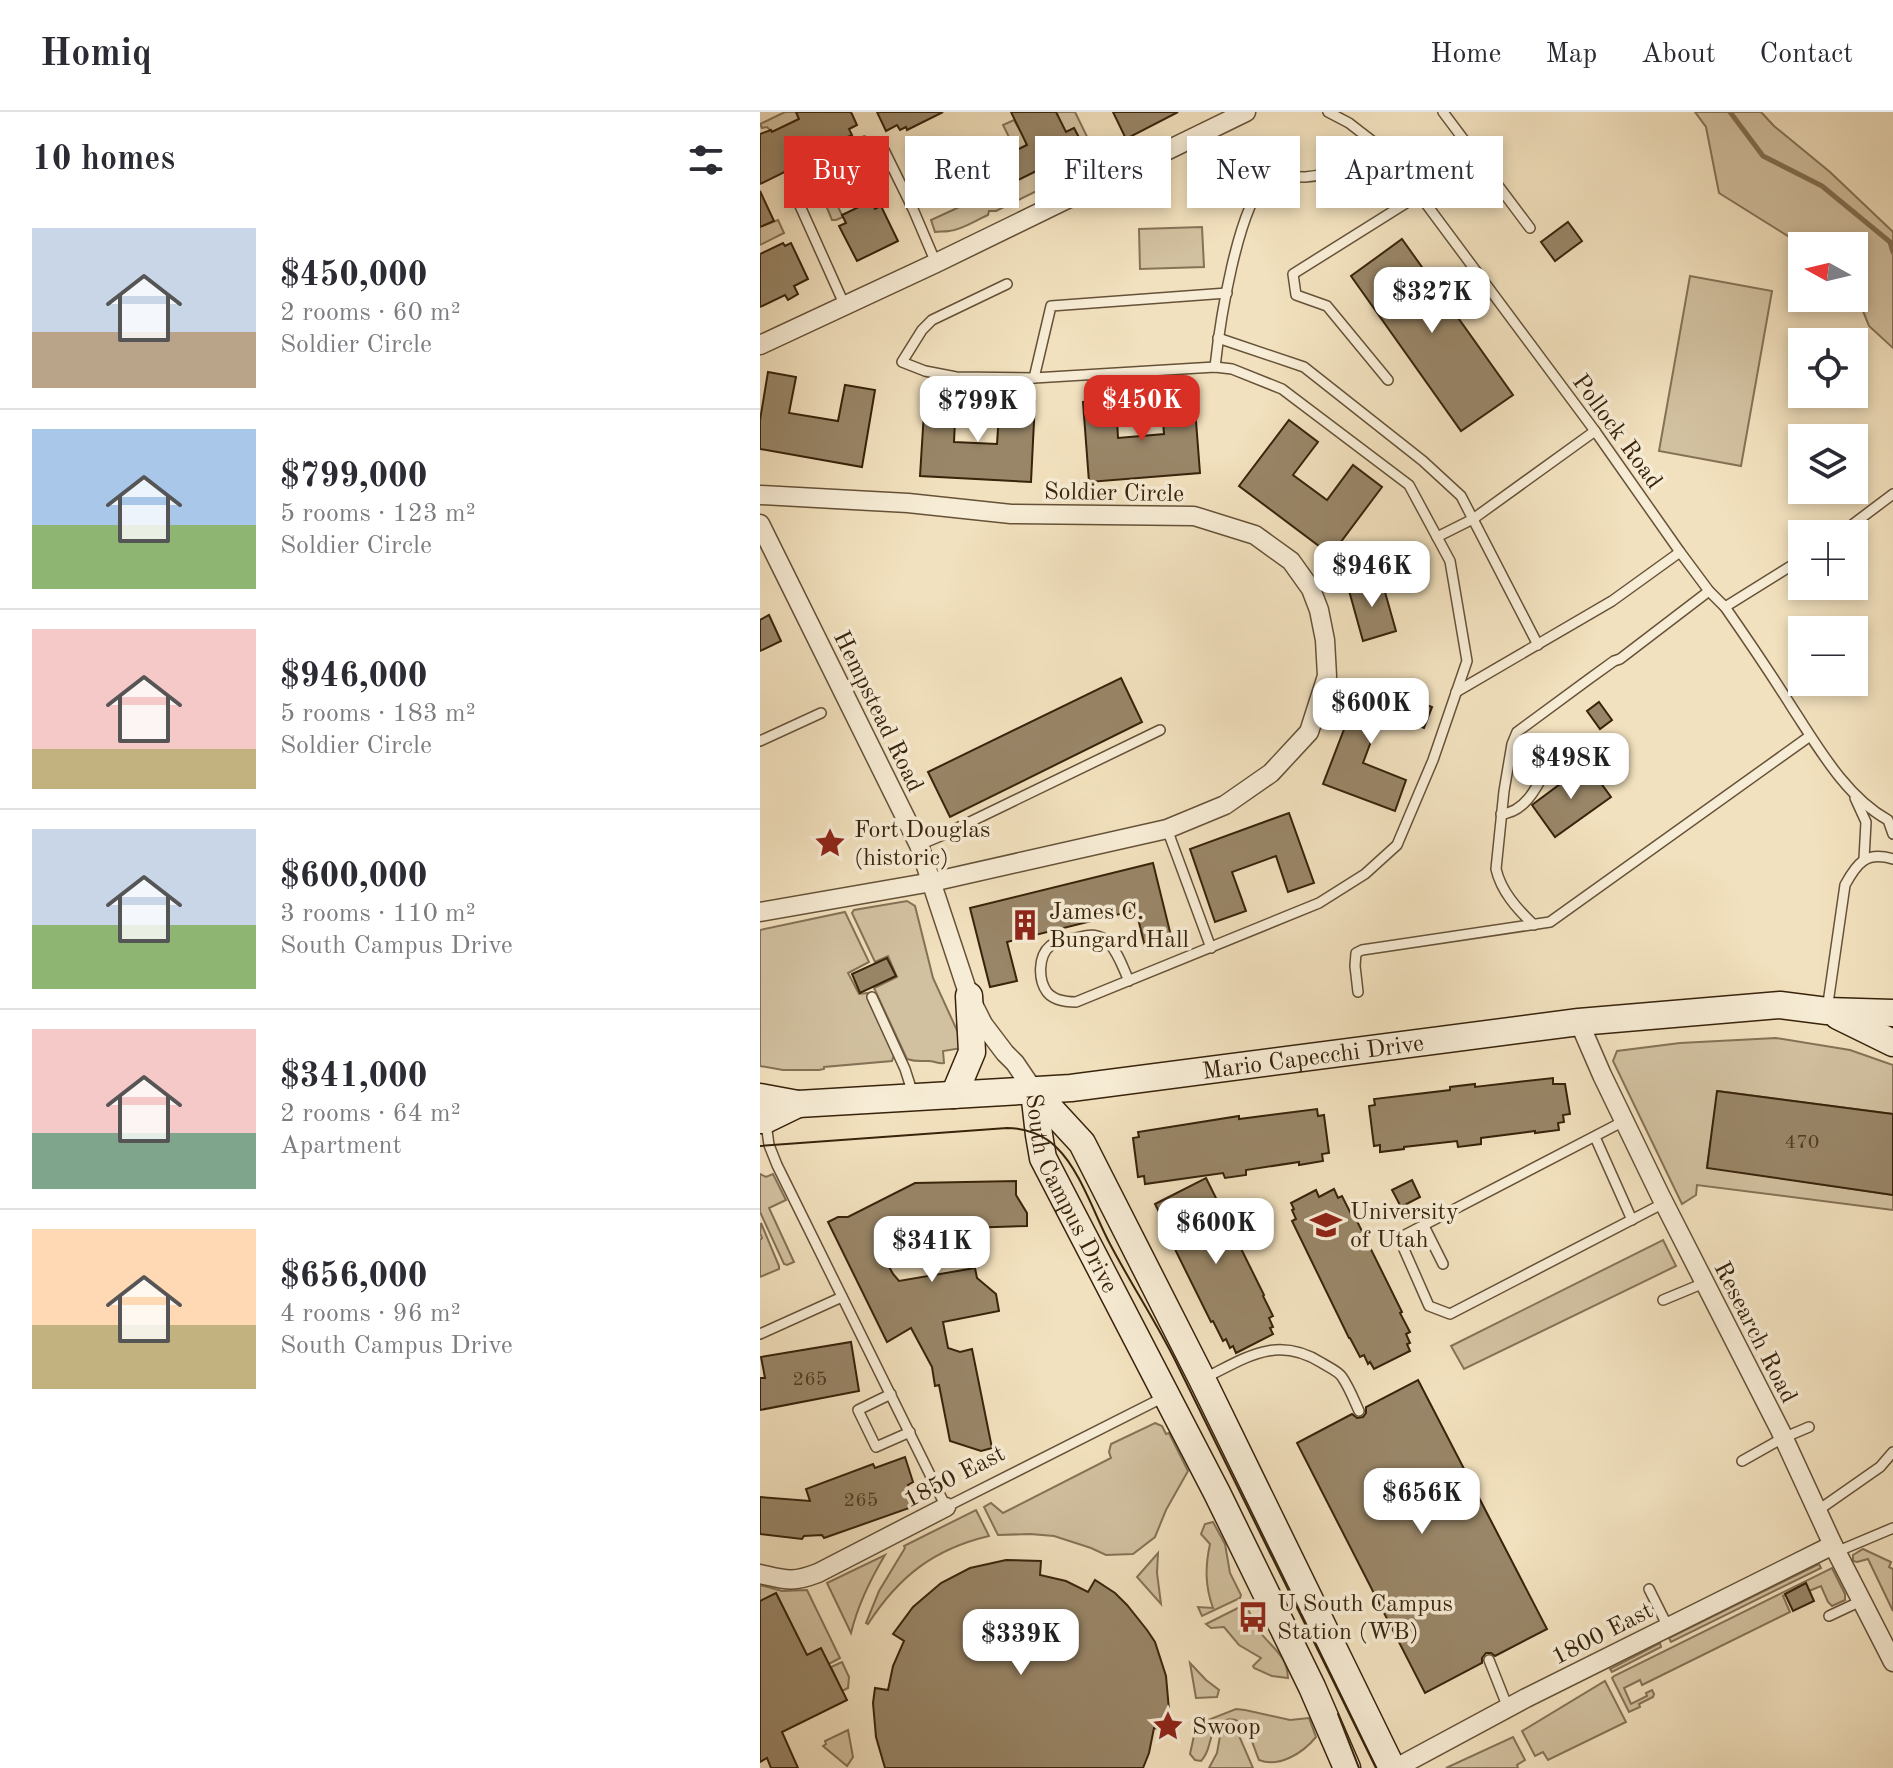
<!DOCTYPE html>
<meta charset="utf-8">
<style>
:root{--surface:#fff;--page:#f7f7f7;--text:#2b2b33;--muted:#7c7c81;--line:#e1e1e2;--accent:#d93025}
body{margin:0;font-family:"Old Standard TT",serif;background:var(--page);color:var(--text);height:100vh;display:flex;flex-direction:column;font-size:30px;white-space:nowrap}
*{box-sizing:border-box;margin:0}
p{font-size:26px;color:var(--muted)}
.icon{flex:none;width:44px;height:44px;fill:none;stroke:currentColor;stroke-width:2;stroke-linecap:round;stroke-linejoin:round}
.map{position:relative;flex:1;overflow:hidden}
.sheet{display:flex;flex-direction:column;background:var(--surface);width:760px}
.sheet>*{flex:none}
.hud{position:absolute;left:24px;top:24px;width:760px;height:72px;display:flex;gap:16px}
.needle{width:52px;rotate:278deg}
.tools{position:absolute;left:1028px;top:120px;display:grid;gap:16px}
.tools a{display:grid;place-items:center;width:80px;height:80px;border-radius:0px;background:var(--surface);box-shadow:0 4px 12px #0003;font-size:40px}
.price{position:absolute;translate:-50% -68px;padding:0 18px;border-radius:16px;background:#fff;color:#222;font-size:26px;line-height:52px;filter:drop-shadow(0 2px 4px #0008)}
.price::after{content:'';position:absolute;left:50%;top:48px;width:24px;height:18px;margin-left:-12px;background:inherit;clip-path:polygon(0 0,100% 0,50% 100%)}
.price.selected{background:var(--accent);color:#fff}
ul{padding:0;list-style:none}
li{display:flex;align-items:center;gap:24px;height:200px;padding:0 32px}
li+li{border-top:2px solid var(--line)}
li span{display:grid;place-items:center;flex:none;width:224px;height:160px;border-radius:0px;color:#555}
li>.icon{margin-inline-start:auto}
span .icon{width:96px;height:96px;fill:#fffc;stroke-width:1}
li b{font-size:34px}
h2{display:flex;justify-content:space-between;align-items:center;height:96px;padding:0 32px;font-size:34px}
.pill{padding:0 28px;border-radius:0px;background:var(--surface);box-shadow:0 4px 12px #0003;font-size:28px;line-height:72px}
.pill.selected{background:var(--accent);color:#fff}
header{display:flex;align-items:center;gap:48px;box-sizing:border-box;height:112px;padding:0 40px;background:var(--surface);border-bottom:2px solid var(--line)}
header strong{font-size:38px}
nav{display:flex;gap:44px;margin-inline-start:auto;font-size:28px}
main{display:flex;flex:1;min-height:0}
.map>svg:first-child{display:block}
.green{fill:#d2c1a0;stroke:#857256;stroke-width:2}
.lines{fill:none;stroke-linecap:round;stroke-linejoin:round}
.stream{stroke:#826e52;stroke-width:5}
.building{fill:#998668;stroke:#38230b;stroke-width:2}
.lane-casing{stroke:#665238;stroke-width:12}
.street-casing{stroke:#665238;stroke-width:21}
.secondary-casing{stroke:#38230b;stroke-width:29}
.lane{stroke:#f7ecd5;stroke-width:9}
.street{stroke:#f7ecd5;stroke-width:18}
.secondary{stroke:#f7ecd5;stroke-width:26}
.tram{stroke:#38230b;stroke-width:2}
.labels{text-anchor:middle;stroke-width:7;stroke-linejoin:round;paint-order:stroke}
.number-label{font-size:20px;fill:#503c22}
.street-label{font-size:24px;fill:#38230b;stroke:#f7ecd5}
.poi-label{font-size:24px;fill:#38230b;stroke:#f7ecd5;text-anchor:start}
</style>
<header>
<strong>Homiq</strong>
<nav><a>Home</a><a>Map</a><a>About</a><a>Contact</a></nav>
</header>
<main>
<section class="sheet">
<h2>10 homes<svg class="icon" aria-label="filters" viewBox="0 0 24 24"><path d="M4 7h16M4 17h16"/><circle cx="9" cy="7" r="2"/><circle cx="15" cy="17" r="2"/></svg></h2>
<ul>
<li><span style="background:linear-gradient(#c9d6e8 65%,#b9a48a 0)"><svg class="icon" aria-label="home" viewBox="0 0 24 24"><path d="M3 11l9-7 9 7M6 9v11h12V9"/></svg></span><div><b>$450,000</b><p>2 rooms · 60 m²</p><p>Soldier Circle</p></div></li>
<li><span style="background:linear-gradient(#a9c7e8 60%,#8fb573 0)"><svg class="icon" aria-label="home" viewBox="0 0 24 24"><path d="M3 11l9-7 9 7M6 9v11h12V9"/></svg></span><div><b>$799,000</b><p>5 rooms · 123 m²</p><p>Soldier Circle</p></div></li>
<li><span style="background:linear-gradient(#f6c9c9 75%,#c2b280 0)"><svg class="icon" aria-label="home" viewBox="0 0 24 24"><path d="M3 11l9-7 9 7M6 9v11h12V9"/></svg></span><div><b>$946,000</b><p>5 rooms · 183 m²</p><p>Soldier Circle</p></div></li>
<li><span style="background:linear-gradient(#c9d6e8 60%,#8fb573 0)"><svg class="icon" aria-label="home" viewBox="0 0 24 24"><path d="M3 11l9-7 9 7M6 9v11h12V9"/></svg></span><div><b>$600,000</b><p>3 rooms · 110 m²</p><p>South Campus Drive</p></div></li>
<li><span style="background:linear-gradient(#f6c9c9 65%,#7fa58c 0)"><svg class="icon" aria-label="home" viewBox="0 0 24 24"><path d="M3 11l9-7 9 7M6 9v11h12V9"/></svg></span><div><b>$341,000</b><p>2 rooms · 64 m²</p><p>Apartment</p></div></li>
<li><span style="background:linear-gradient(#ffd9b3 60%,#c2b280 0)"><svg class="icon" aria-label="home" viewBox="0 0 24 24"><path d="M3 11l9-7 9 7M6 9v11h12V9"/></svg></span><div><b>$656,000</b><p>4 rooms · 96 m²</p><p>South Campus Drive</p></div></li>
</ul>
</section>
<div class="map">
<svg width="1133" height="1656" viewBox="0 0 1133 1656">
<rect width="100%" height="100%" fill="#f2e1be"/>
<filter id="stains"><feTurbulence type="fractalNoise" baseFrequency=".0025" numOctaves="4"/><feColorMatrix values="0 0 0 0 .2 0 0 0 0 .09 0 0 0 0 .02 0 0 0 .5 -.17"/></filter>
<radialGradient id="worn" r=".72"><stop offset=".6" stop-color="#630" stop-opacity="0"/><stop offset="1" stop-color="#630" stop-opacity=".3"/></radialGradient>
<g class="green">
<polygon points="25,0 36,0 39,7 12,20 7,15 2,16 0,12"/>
<path d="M296 0H315L335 41 344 37 347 41C343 50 334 49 328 51L326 55 292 71 285 55 324 35 314 16 289 28 286 23 254 39 256 45 231 57 240 77 279 58 287 74 236 99H229L228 103C216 108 202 118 189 119 184 120 179 119 175 120L171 108 232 80 227 68 230 66 223 50 219 52 215 42 249 25 243 13 254 8 262 22 298 4Z"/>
<polygon points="935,0 1001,0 1014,14 1070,60 1131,118 1133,120 1133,236 1109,214 1094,177 1094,134 1047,134 1039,131 959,81 946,15"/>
<polygon points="104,24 108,26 116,42 106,46 109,53 67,73 83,105 76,108 72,108 60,79 64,77 52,50"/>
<polygon points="18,108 24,121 0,133 0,115"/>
<polygon points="442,115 444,155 380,157 379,117"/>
<polygon points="930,164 1012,179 981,354 899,339"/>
<path d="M147 789 155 794 173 866 201 927 202 936 183 939 184 951C178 952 175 949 168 949 160 949 156 950 147 947L114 876 137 865 128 844 115 850 92 801 94 798Z"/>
<polygon points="85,800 109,850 88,861 99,882 107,881 132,935 134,943 132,949 64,955 64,957 59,958 23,958 0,954 0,818"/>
<polygon points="1016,926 1090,938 1133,953 1133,1002 958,979 947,1055 1133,1083 1133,1098 937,1073 936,1083 922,1092 853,949 857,939 920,931"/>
<polygon points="0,1062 6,1065 13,1062 26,1088 9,1096 34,1150 27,1153 24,1152 0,1100"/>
<polygon points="1,1111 19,1154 19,1157 0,1165 0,1128 2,1126 0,1121"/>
<polygon points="903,1128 916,1154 704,1257 691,1234"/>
<polygon points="395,1311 402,1314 406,1322 409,1321 428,1359 406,1398 395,1425 373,1442 346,1443 331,1436 294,1424 270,1422 238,1423 224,1395 231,1391 243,1401 351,1346 349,1340 351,1332"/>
<path d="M216 1398 229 1424C174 1437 139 1464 108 1512L106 1511 119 1479 145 1436 144 1434Z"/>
<path d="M453 1410 465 1432 470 1461 481 1483 480 1486 442 1504 438 1495 453 1496C445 1474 445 1455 450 1432L441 1422 445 1412Z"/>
<polygon points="1103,1437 1131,1450 1129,1455 1133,1457 1133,1499 1108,1447 1097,1450 1093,1449 1093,1443"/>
<polygon points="398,1441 397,1461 401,1492 377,1465"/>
<path d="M125 1443C110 1468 98 1492 91 1521L67 1471Z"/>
<polygon points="1059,1452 1061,1456 911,1530 909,1526"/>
<polygon points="1072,1456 1085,1482 1085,1488 1072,1494 1068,1490 1061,1474 1049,1479 1045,1472 1023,1484 1030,1500 888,1570 882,1573 880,1568 864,1576 871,1592 887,1584 886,1581 892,1578 894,1582 893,1585 879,1592 880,1595 869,1600 852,1566 854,1564"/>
<polygon points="0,1473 22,1479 47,1478 80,1546 69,1552 48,1546 16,1481 0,1489"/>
<path d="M484 1493 487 1495C491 1503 495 1513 500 1520 512 1536 527 1543 528 1566L512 1564 494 1556 493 1554 501 1546 479 1533 464 1515 451 1516 446 1512Z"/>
<polygon points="900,1531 901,1535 852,1560 850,1557"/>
<polygon points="82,1550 89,1565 88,1576 82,1579 71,1555"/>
<polygon points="430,1551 446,1568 459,1578 457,1585 436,1586"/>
<polygon points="845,1569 866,1610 788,1648 783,1640 775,1644 762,1619"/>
<path d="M476 1597 485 1598 530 1608 549 1606 556 1625C543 1641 519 1656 499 1648 493 1635 487 1602 466 1608 460 1610 455 1615 453 1621 448 1631 450 1640 441 1649L435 1648 430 1642 435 1619 448 1608Z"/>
<polygon points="468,1616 474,1616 477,1619 493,1656 449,1656 457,1641 460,1624"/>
<polygon points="88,1618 93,1645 87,1654 63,1634 66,1632 65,1629"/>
<polygon points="753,1625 765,1648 757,1653 758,1656 686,1656"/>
</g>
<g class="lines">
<polyline class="stream" points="970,0 1003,44 1062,74 1130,130 1133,140"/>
</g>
<g class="building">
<polygon points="36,0 91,0 97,13 89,17 92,23 54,41 46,46 47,49 0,72 0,22 11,18 12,20 39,7"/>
<polygon points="117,0 183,0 147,18 146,15 140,18 137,13 126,19"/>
<polygon points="251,0 296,0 306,20 314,16 324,35 240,77 230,57 256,45 253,40 267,33"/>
<polygon points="353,0 418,0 366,27"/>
<polygon points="96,58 103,72 73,85 66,73"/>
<polygon points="0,79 14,109 0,115"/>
<polygon points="111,89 115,97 121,94 138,129 97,149 79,114 86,111 82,103"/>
<polygon points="808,110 822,129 795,149 781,130"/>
<polygon points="642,127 753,283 701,319 591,164"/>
<polygon points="23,131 25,134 31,131 48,167 34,174 38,182 28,188 25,183 0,195 0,142"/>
<polygon points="8,260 36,265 29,301 78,309 85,273 115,278 102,355 0,337 0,308"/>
<polygon points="434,283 440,361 329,370 323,290 356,288 358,326 404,322 401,286"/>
<polygon points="165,284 196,285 194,330 237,332 240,287 275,289 271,370 160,364"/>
<polygon points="529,308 558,330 533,363 567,388 593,353 622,375 571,443 479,374"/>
<polygon points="621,466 636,519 603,529 588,475"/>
<polygon points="9,503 21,529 0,539 0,508"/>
<polygon points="361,566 382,610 190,705 168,660"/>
<polygon points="603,568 672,595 664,616 622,600 603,651 646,668 635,699 563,672"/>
<polygon points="839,590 852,608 840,617 827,599"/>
<polygon points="827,652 851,685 795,725 772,693"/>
<polygon points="529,701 554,771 528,780 516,744 472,760 486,799 455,810 430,737"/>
<polygon points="393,751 412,828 385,835 376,798 247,830 257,869 230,875 210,796"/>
<polygon points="127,846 136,864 100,881 92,862"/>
<polygon points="793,966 793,972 805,972 810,1002 803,1003 804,1010 798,1011 799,1018 775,1021 775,1019 721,1026 721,1032 698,1035 697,1029 644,1035 644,1037 620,1040 620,1033 614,1034 609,994 615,993 614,987 690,978 690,975 715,972 715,975"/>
<polygon points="957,979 1133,1002 1133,1083 947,1056"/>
<polygon points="557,997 558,1004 564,1003 569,1041 562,1042 563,1049 539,1053 539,1050 486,1058 486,1063 465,1066 463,1061 385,1072 384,1064 378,1065 373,1026 379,1025 378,1020 479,1004 479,1007"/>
<polygon points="446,1066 504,1183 503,1184 513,1204 509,1206 513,1215 510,1216 513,1222 476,1241 473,1234 470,1236 466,1227 463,1229 453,1209 451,1210 403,1113 405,1112 395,1092"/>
<polygon points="652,1068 660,1085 641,1095 632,1078"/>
<polygon points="256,1069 256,1083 267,1101 267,1114 176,1117 176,1107 119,1136 133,1162 139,1169 215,1156 217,1166 236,1182 239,1199 183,1210 188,1236 200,1240 212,1237 232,1336 221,1339 190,1329 179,1273 175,1274 172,1255 151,1216 127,1230 68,1110 78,1105 88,1105 155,1071"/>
<polygon points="574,1077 578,1086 582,1084 592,1104 594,1103 642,1200 640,1201 650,1220 646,1222 650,1231 647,1232 650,1239 614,1257 610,1250 608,1252 604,1243 600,1245 590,1226 589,1226 532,1109 536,1107 532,1098 534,1097 531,1091 556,1078 559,1085"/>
<polygon points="91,1230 99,1279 0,1298 0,1266 5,1266 1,1245"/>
<polygon points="658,1268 787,1517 735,1544 731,1541 726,1541 722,1546 722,1551 665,1581 537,1331 592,1302 597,1306 603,1305 606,1301 606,1295"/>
<polygon points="145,1345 153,1370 148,1373 155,1394 64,1426 62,1423 44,1424 42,1427 0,1422 0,1385 50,1389 46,1377 113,1352 115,1356"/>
<polygon points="246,1448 281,1449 280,1463 306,1469 328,1480 335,1468 355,1481 367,1493 387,1518 395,1530 406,1564 409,1598 408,1617 394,1616 389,1641 383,1656 125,1656 116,1625 113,1591 115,1576 128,1578 133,1554 144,1529 133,1522 153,1495 181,1471 210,1456"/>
<polygon points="1046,1471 1054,1489 1033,1499 1025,1482"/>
<polygon points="16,1481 47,1543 61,1536 87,1588 22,1620 38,1656 11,1656 7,1646 0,1650 0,1489"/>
</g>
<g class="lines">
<defs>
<g id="lane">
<path d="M568 0 589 11 629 42 835 319 920 440 949 479 965 495C988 528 1011 562 1033 597 1058 635 1086 685 1128 708L1133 722"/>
<polyline points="683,0 770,116"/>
<polyline points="124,38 153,97 176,151"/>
<polyline points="32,76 85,194"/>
<path d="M247 172 172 208 162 218 142 250 165 259 196 265 274 266 455 255 472 257 522 277 649 373 690 449 707 549 673 648 637 733 605 762 559 791 316 890C306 890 294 889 287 880 278 868 278 844 290 834 297 828 311 827 320 825 331 822 339 822 348 830 358 840 363 856 369 869"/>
<polyline points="458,226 544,255 663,349 701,384 778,533"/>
<path d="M455 255C460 209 477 98 507 66 520 64 532 65 545 65 574 64 590 46 608 26"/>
<polyline points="274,266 291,194 467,181"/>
<polyline points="628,268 567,194 536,183 533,162 659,83"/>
<polyline points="1080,422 1133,382"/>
<polyline points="677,425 713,407 835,319"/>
<polyline points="965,495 1042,447"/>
<polyline points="696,580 852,489 920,440"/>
<polyline points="0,629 61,601"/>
<polyline points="1095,686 1106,710 1104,747"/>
<path d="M741 702C766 701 779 671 789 652"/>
<polyline points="407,717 451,836"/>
<polyline points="159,733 183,723 400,618"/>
<path d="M774 813C757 797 741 779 736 757L744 679 752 632 757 620 829 567 854 549 860 547 949 479"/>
<polyline points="598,880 595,854 596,841 602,838 790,810 1050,624"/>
<polyline points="112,885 145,957 153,982"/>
<path d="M1067 898 1085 773C1097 751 1106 739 1133 747"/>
<polyline points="864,1009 639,1126 669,1194 690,1202 904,1091"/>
<polyline points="6,1011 9,1033 17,1053 186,1395 404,1285"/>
<polyline points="835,1025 872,1108"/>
<polyline points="664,1114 683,1152"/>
<polyline points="903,1188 944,1171"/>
<polyline points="0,1222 82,1185"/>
<path d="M445 1266C487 1245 517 1223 562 1251 568 1255 578 1259 582 1265 589 1275 594 1288 599 1299"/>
<polyline points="131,1282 98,1298 116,1335 150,1320"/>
<polyline points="982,1349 1023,1326 1049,1315"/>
<polyline points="1057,1399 1120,1355 1133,1340"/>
<polyline points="1076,1440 1133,1416"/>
<polyline points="889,1477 908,1515"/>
<polyline points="1069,1504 1101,1489"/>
<polyline points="729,1548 748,1596"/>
</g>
<g id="street">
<polyline points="0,233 176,151 486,0"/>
<polyline points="0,383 148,391 251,402 434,404 495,423 531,449 551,477 559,498 565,528 567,564 549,620 511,661 465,693 407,717 172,770 0,800"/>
<polyline points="0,412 159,733 209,884 223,912 245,941 255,951 274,979"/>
<polyline points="819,910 842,963 900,1083 1020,1318 1073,1433 1133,1550"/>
<path d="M0 1462C26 1468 32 1471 58 1461L186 1395"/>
<polyline points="636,1656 766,1586 1073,1433"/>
</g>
<g id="secondary">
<polyline points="1078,904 1133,931"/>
<polyline points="274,979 322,1031 442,1267 632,1656"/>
<path id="s1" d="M274 979 279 1023 283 1046 457 1381 552 1575 587 1656"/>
<polyline points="194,983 212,940 209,884"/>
<path id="s2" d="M0 985 38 992 311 976 819 910 1020 893 1067 899 1133 901"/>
<polyline points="0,1008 5,1008 38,992"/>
</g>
</defs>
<use href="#lane" class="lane-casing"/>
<use href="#street" class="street-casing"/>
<use href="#secondary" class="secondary-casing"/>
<use href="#lane" class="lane"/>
<use href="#street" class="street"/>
<use href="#secondary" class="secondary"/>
<g class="tram">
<path d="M0 1034 247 1016C265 1016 285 1023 297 1036 320 1058 335 1104 350 1132 371 1172 396 1210 416 1250L616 1656"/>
<polyline points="578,1602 599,1656"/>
</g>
</g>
<defs>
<symbol id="sight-bare" viewBox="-9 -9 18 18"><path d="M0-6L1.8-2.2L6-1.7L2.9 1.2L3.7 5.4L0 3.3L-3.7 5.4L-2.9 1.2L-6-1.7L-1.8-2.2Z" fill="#8f2418" stroke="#f7ecd5" stroke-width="2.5" paint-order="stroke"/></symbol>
<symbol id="building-bare" viewBox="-9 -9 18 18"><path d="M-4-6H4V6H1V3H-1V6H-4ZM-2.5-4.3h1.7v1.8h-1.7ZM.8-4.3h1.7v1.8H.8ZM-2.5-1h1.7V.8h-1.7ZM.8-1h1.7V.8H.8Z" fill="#8f2418" stroke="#f7ecd5" stroke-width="2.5" paint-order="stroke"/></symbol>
<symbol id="university-bare" viewBox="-9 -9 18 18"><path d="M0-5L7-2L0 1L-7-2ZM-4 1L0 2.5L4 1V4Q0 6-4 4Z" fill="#8f2418" stroke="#f7ecd5" stroke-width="2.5" paint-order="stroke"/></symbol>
<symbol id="bus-bare" viewBox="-9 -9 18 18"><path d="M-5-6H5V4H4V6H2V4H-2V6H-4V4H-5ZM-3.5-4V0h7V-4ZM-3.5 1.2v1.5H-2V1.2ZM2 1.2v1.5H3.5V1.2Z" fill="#8f2418" stroke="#f7ecd5" stroke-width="2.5" paint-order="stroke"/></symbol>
</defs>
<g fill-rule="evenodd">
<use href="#sight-bare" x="48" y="709" width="44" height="44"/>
<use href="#building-bare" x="243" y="791" width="44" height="44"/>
<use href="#university-bare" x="544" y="1091" width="44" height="44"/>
<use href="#bus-bare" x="471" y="1483" width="44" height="44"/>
<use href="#sight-bare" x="386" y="1592" width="44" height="44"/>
</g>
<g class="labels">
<g class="number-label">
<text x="1042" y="1036">470</text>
<text x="50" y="1273">265</text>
<text x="101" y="1394">265</text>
</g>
<g class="street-label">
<text transform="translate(858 319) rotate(54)" y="8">Pollock Road</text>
<text transform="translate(354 380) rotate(1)" y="8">Soldier Circle</text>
<text transform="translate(119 599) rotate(64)" y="8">Hempstead Road</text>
<text dy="8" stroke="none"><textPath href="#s2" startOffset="556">Mario Capecchi Drive</textPath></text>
<text dy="8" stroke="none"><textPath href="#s1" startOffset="110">South Campus Drive</textPath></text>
<text transform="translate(996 1220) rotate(63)" y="8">Research Road</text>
<text transform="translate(194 1364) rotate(-27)" y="8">1850 East</text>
<text transform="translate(842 1521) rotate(-27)" y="8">1800 East</text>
</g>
<g class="poi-label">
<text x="94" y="725">Fort Douglas<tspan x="94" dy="28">(historic)</tspan></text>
<text x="289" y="807">James C.<tspan x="289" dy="28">Bungard Hall</tspan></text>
<text x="590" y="1107">University<tspan x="590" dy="28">of Utah</tspan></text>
<text x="517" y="1499">U South Campus<tspan x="517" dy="28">Station (WB)</tspan></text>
<text x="432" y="1622">Swoop</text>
</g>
</g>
<rect width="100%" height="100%" filter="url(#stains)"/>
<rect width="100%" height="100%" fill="url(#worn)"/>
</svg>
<div class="tools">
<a><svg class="needle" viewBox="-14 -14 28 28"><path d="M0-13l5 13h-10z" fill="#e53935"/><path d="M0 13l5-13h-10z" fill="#7c7c81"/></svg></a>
<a><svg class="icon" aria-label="locate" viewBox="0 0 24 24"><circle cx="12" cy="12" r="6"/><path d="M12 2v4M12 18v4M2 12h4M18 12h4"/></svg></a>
<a><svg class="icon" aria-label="layers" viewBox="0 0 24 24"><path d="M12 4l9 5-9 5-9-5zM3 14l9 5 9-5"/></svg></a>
<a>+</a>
<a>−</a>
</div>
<b class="price" style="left:672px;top:223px">$327K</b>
<b class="price selected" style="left:382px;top:331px">$450K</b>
<b class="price" style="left:218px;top:332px">$799K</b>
<b class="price" style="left:612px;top:497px">$946K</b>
<b class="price" style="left:611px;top:634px">$600K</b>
<b class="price" style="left:811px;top:689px">$498K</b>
<b class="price" style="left:456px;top:1154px">$600K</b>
<b class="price" style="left:172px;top:1172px">$341K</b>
<b class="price" style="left:662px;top:1424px">$656K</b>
<b class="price" style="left:261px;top:1565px">$339K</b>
<div class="hud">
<a class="pill selected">Buy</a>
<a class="pill">Rent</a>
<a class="pill">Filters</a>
<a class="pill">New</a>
<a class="pill">Apartment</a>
</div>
</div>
</main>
